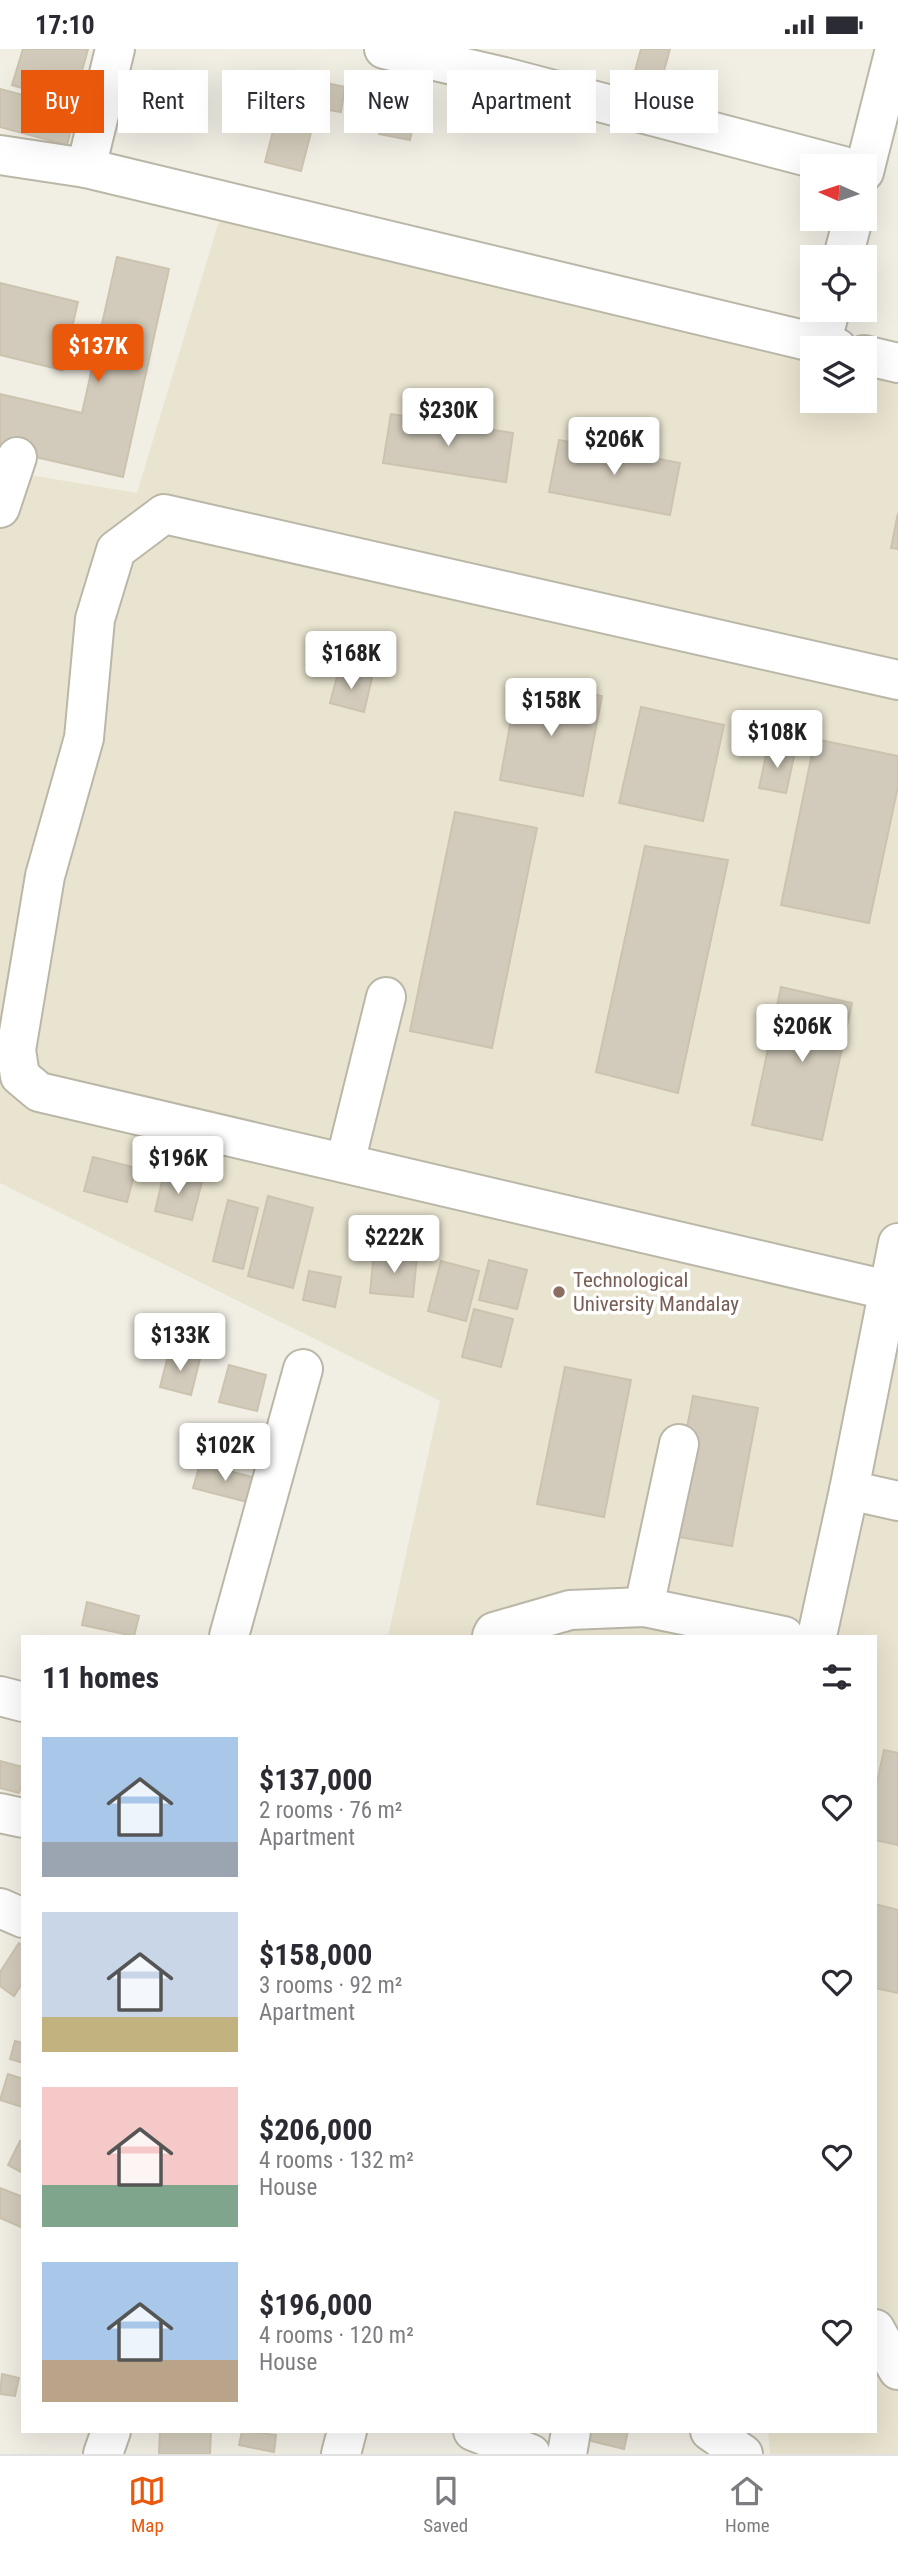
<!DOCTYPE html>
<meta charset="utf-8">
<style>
:root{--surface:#fff;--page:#f7f7f7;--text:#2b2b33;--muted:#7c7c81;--line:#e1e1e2;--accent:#ea580c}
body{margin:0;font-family:"Roboto Condensed",sans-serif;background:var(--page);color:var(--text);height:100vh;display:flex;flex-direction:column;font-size:26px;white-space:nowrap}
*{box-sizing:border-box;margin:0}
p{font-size:23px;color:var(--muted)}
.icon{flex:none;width:38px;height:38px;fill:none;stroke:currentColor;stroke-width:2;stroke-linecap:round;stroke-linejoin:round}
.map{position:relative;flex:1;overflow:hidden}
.side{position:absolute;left:21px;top:1586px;width:856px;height:798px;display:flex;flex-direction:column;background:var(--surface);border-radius:0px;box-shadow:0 7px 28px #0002}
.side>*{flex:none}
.top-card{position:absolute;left:21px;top:21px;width:858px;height:63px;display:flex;gap:14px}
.needle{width:46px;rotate:273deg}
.controls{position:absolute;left:800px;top:105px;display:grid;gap:14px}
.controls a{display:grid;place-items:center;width:77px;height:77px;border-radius:0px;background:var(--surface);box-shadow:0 7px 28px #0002;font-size:35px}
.price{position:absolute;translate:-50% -60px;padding:0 16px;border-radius:7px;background:#fff;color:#222;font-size:23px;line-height:46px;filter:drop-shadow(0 2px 4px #0008)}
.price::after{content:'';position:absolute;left:50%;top:42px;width:21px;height:16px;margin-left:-10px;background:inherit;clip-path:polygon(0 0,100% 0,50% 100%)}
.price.on{background:var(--accent);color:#fff}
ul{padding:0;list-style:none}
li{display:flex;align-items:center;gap:21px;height:175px;padding:0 21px}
li span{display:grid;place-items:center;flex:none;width:196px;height:140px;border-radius:0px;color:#555}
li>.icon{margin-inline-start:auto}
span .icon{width:84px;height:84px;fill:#fffc;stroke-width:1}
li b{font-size:30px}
h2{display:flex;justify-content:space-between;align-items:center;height:84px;padding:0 21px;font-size:30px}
.chip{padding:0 24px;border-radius:0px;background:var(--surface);box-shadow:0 7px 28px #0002;font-size:24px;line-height:63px}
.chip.on{background:var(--accent);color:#fff}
.status{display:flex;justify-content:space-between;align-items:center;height:49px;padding:0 35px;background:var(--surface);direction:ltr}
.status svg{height:19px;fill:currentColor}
.dock{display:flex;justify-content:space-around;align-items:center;height:98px;border-top:2px solid var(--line);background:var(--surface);font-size:19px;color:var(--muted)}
.dock a{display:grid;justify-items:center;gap:4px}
.dock .on{color:var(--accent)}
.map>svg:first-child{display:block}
.education{fill:#e9e4cf}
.building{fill:#d2cbbb;stroke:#ccc3af;stroke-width:2}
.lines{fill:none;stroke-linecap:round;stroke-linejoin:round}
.minor-casing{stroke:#bbb7a8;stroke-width:42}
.minor{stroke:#fff;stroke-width:38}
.education-dot{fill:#8d6e63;stroke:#fff;stroke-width:2.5}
.labels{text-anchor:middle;stroke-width:7;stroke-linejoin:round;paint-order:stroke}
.education-label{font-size:21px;fill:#785e54;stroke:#fff;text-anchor:start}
</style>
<div class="status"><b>17:10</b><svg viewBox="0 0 49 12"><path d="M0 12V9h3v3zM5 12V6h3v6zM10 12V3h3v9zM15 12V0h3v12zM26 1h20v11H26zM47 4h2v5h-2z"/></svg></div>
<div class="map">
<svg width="898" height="2405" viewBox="0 0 898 2405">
<rect width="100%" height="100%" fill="#f1eee4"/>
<polygon class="education" points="219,172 812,313 812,352 864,352 865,325 898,333 898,2405 770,2405 768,2382 875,2382 875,1587 388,1587 440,1352 0,1134 0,421 137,444"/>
<g class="building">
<polygon points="23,0 88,0 73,54 12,36"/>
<polygon points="641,0 670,0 662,29 635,22"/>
<polygon points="389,32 421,38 410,91 379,85"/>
<polygon points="322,33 345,38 341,63 317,59"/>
<polygon points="0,40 76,60 67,96 0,78"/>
<polygon points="354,40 374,45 367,78 346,73"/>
<polygon points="278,63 314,72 301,122 265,113"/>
<polygon points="117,208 169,220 123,428 0,400 0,345 82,364"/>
<polygon points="0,234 78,253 62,321 0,306"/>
<polygon points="391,365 513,384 506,433 383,414"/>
<polygon points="559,391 680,414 670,466 549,443"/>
<polygon points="898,464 898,500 891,499"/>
<polygon points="339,620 372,629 364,663 330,654"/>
<polygon points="518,632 602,647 583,747 500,731"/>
<polygon points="641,658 724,676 703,772 619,754"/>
<polygon points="815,690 898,707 898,737 869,874 781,856"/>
<polygon points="768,697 795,703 786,744 759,739"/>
<polygon points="455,763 537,779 492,999 410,982"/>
<polygon points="645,797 728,811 678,1044 596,1023"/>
<polygon points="781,938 852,954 822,1091 752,1076"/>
<polygon points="93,1108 136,1119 127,1153 84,1142"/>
<polygon points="164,1124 202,1133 192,1171 155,1162"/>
<polygon points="268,1147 313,1159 293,1239 248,1227"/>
<polygon points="228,1151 258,1159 243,1220 213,1212"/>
<polygon points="374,1204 417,1207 413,1248 370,1244"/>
<polygon points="489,1211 527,1221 517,1260 479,1251"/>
<polygon points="441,1212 479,1222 466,1272 428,1262"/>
<polygon points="309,1222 341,1228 335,1258 303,1251"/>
<polygon points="474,1260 513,1270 501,1318 462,1308"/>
<polygon points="169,1303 200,1310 191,1346 160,1338"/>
<polygon points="229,1316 266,1326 257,1362 219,1353"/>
<polygon points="565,1318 631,1331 604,1468 537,1455"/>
<polygon points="693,1347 758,1359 732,1497 667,1486"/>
<polygon points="200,1415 257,1429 251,1454 193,1439"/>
<polygon points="87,1553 139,1567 134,1587 82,1576"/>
<polygon points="884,1701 898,1704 898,1796 875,1791 875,1743"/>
<polygon points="0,1712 23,1718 23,1733 19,1744 0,1739"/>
<polygon points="875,1855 898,1861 898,1944 875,1939"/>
<polygon points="19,1894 23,1897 23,1933 14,1947 0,1937 0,1923"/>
<polygon points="15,1992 23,1994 23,2014 10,2010"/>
<polygon points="8,2025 23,2030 22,2058 0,2051"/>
<polygon points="20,2092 23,2094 23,2124 8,2116"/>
<polygon points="0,2139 23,2148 23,2179 0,2169"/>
<polygon points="2,2325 19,2329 15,2347 0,2345"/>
<polygon points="160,2382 211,2382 210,2405 159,2405"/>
<polygon points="242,2382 276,2386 274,2403 239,2396"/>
<polygon points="581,2382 628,2382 624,2400 579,2389"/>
</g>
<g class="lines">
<defs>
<g id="minor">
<polyline points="384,0 504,28 843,117"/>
<polyline points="0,106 86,119 837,299"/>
<polyline points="86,119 115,0"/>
<polyline points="864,123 895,0"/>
<polyline points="843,208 853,170"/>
<polyline points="821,296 830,261"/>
<polyline points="864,306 898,314"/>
<polyline points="0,459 17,408"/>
<polyline points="345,1114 386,948"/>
<polyline points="887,1241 39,1043 20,1027 16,1001 45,827 84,689 95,570 116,501 164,465 898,631"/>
<polyline points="849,1441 898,1452"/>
<polyline points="644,1558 679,1395"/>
<polyline points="229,1587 303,1320"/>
<polyline points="492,1587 494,1583 570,1561 644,1558 784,1587"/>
<polyline points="817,1587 849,1441 898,1194"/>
<polyline points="0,1647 23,1653"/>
<polyline points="0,1764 23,1769"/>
<polyline points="0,1859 23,1869"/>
<polyline points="875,2280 898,2321"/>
<polyline points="473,2382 531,2405"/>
<polyline points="710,2382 743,2405"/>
<polyline points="103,2405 111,2382"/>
<polyline points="341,2405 347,2382"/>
<polyline points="567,2405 571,2382"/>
</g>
</defs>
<use href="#minor" class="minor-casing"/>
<use href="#minor" class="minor"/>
</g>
<circle class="education-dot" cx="559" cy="1243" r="7"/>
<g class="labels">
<g class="education-label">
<text x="573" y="1238">Technological<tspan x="573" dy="24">University Mandalay</tspan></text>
</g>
</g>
</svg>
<div class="controls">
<a><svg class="needle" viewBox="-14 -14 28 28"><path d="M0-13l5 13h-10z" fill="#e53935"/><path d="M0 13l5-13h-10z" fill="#7c7c81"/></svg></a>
<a><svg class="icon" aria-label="locate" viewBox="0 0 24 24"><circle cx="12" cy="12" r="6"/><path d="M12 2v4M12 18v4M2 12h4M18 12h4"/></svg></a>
<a><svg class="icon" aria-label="layers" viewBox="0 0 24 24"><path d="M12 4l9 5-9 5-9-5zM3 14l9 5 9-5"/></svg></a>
</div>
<b class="price on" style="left:98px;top:335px">$137K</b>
<b class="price" style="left:448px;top:399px">$230K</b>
<b class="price" style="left:614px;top:428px">$206K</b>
<b class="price" style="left:351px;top:642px">$168K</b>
<b class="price" style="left:551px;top:689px">$158K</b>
<b class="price" style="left:777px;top:721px">$108K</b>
<b class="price" style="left:802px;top:1015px">$206K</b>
<b class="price" style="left:178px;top:1147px">$196K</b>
<b class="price" style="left:394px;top:1226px">$222K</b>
<b class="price" style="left:180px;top:1324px">$133K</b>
<b class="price" style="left:225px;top:1434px">$102K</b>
<div class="top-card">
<a class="chip on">Buy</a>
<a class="chip">Rent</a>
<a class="chip">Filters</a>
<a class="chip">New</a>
<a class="chip">Apartment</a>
<a class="chip">House</a>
</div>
<section class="side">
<h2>11 homes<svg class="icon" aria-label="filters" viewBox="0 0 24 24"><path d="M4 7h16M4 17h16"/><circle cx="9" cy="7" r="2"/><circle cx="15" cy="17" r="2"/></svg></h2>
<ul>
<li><span style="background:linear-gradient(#a9c7e8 75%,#9aa5b1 0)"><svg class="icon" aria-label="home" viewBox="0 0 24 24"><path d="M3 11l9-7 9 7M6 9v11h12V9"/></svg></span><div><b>$137,000</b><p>2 rooms · 76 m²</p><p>Apartment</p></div><svg class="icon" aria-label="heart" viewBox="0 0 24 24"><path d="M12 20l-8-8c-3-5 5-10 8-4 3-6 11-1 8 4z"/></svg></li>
<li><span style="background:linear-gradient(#c9d6e8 75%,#c2b280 0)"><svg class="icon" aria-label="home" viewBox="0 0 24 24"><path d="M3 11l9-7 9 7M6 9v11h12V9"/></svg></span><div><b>$158,000</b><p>3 rooms · 92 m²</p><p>Apartment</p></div><svg class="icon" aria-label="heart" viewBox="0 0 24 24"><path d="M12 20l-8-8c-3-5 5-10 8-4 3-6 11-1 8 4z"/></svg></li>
<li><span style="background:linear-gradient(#f6c9c9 70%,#7fa58c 0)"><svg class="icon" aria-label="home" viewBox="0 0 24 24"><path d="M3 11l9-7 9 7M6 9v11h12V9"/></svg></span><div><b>$206,000</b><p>4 rooms · 132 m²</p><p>House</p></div><svg class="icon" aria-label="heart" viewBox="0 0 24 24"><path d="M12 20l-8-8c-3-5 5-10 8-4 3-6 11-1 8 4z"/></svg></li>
<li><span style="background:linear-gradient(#a9c7e8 70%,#b9a48a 0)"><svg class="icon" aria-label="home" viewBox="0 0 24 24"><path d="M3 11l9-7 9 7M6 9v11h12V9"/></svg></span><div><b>$196,000</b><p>4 rooms · 120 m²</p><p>House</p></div><svg class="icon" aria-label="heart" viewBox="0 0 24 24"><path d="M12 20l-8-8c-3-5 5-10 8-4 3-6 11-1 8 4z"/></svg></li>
</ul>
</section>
</div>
<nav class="dock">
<a class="on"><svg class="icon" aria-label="map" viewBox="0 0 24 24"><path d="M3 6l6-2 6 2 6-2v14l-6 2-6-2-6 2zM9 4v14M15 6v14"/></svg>Map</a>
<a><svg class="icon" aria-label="saved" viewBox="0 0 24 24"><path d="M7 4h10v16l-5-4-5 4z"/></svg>Saved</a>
<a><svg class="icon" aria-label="home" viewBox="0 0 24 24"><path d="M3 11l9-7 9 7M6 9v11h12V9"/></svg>Home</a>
</nav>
